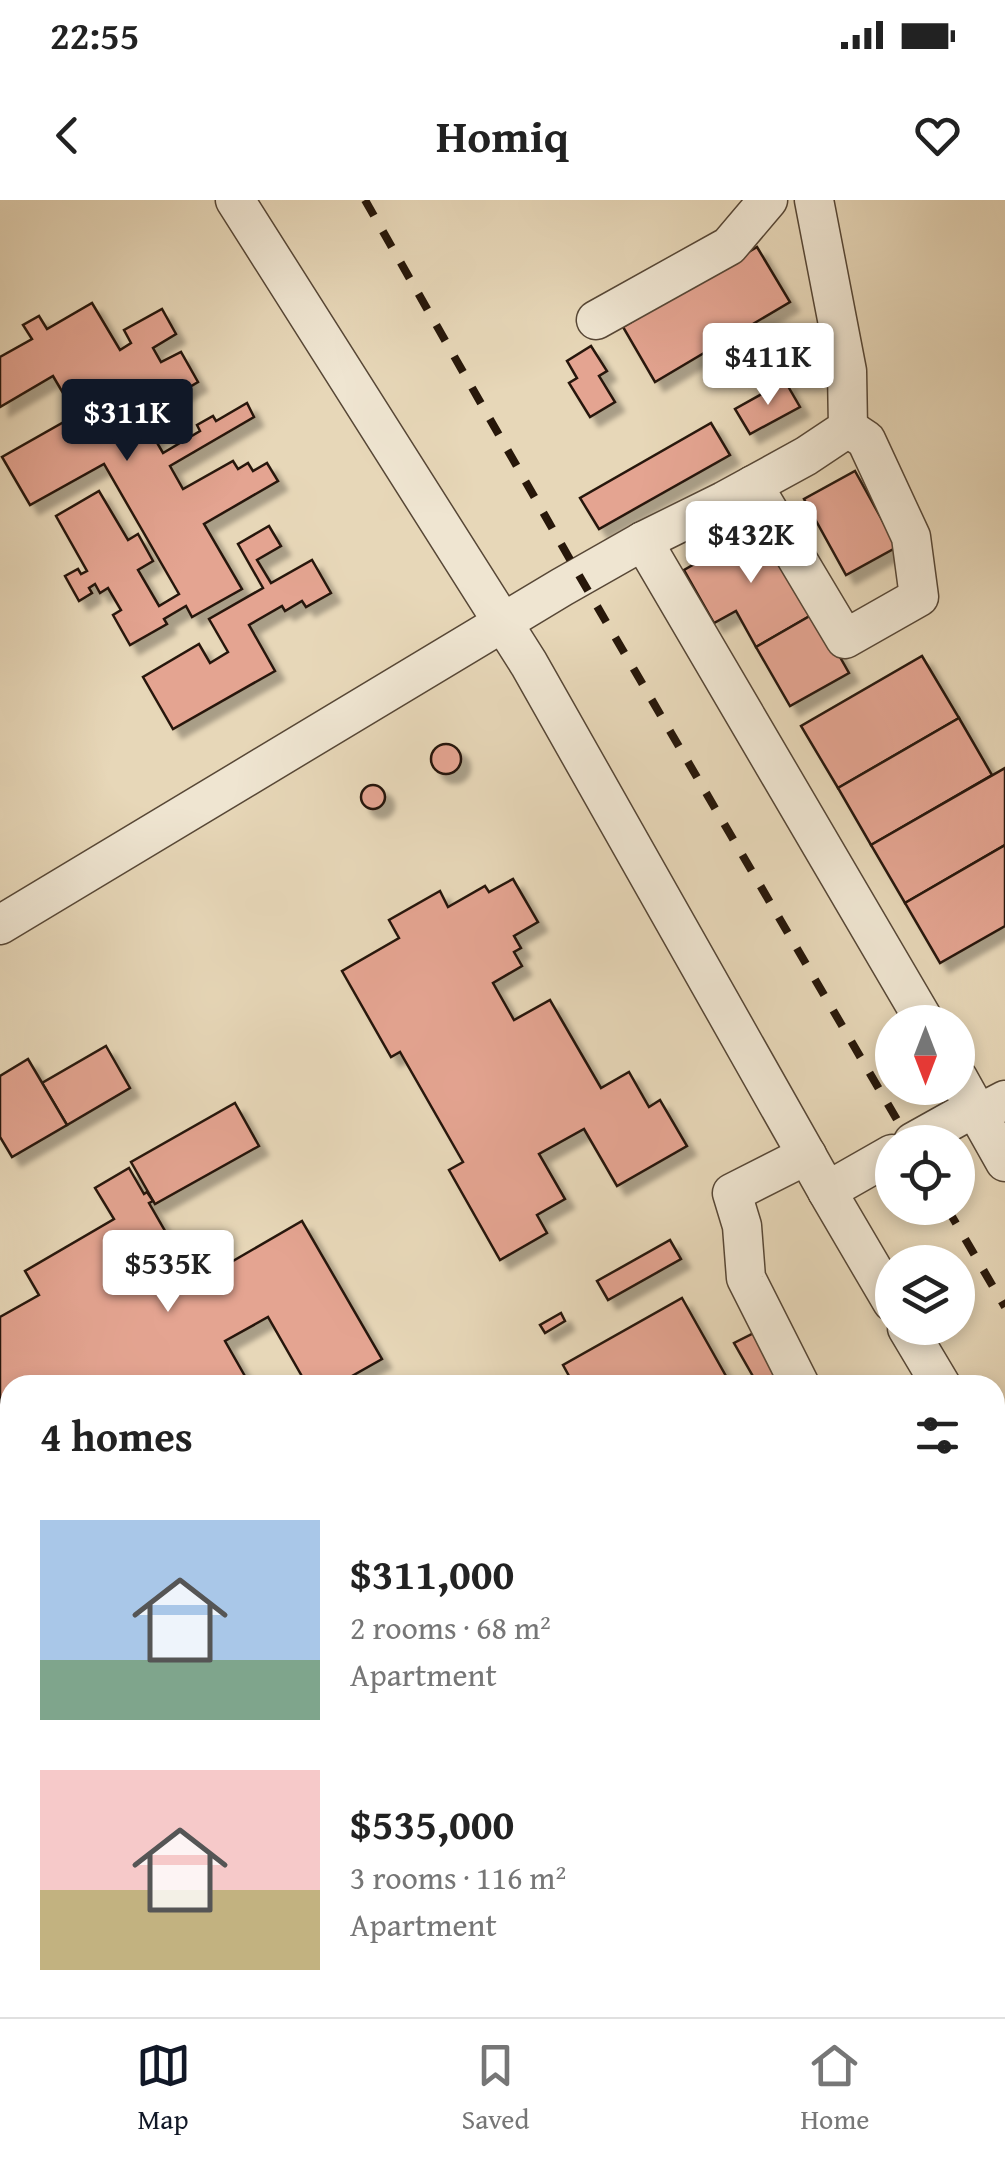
<!DOCTYPE html>
<meta charset="utf-8">
<style>
:root{--surface:#fff;--page:#f2f2f2;--text:#222;--muted:#767676;--line:#e0e0e0;--accent:#111827}
body{margin:0;font-family:"Gentium Book Plus",serif;background:var(--page);color:var(--text);height:100vh;display:flex;flex-direction:column;font-size:38px;white-space:nowrap}
*{box-sizing:border-box;margin:0}
p{font-size:32px;color:var(--muted)}
.icon{flex:none;width:55px;height:55px;fill:none;stroke:currentColor;stroke-width:2;stroke-linecap:round;stroke-linejoin:round}
.map{position:relative;flex:1;overflow:hidden}
.side{position:absolute;left:0px;top:1175px;width:1005px;height:642px;display:flex;flex-direction:column;background:var(--surface);border-radius:30px 30px 0 0;box-shadow:0 5px 15px #0003}
.side>*{flex:none}
.needle{width:65px;rotate:180deg}
.fabs{position:absolute;left:875px;top:805px;display:grid;gap:20px}
.fabs a{display:grid;place-items:center;width:100px;height:100px;border-radius:50%;background:var(--surface);box-shadow:0 5px 15px #0003;font-size:50px}
.price{position:absolute;translate:-50% -85px;padding:0 22px;border-radius:10px;background:#fff;color:#222;font-size:32px;line-height:65px;filter:drop-shadow(0 2px 5px #0008)}
.price::after{content:'';position:absolute;left:50%;top:60px;width:30px;height:22px;margin-left:-15px;background:inherit;clip-path:polygon(0 0,100% 0,50% 100%)}
.price.selected{background:var(--accent);color:#fff}
ul{padding:0;list-style:none}
li{display:flex;align-items:center;gap:30px;height:250px;padding:0 40px}
li span{display:grid;place-items:center;flex:none;width:280px;height:200px;border-radius:0px;color:#555}
li>.icon{margin-inline-start:auto}
span .icon{width:120px;height:120px;fill:#fffc;stroke-width:1}
li b{font-size:42px}
h2{display:flex;justify-content:space-between;align-items:center;height:120px;padding:0 40px;font-size:42px}
.status{display:flex;justify-content:space-between;align-items:center;height:70px;padding:0 50px;background:var(--surface);direction:ltr}
.status svg{height:28px;fill:currentColor}
header{display:flex;justify-content:space-between;align-items:center;height:130px;padding:0 40px;background:var(--surface);font-size:45px;font-weight:600}
.menu{display:flex;justify-content:space-around;align-items:center;height:140px;border-top:2px solid var(--line);background:var(--surface);font-size:28px;color:var(--muted)}
.menu a{display:grid;justify-items:center;gap:5px}
.menu .selected{color:var(--accent)}
.map>svg:first-child{display:block}
.building{fill:#e4a491;stroke:#27170a;stroke-width:2.5;filter:url(#shadow)}
.lines{fill:none;stroke-linecap:round;stroke-linejoin:round}
.minor-casing{stroke:#574736;stroke-width:41}
.minor{stroke:#efe5d1;stroke-width:38}
.rail{stroke:#27170a;stroke-width:8;stroke-dasharray:18 18;stroke-linecap:butt}
</style>
<div class="status"><b>22:55</b><svg viewBox="0 0 49 12"><path d="M0 12V9h3v3zM5 12V6h3v6zM10 12V3h3v9zM15 12V0h3v12zM26 1h20v11H26zM47 4h2v5h-2z"/></svg></div>
<header><svg class="icon" aria-label="back" viewBox="0 0 24 24"><path d="M15 5l-7 7 7 7"/></svg>Homiq<svg class="icon" aria-label="heart" viewBox="0 0 24 24"><path d="M12 20l-8-8c-3-5 5-10 8-4 3-6 11-1 8 4z"/></svg></header>
<div class="map">
<svg width="1005" height="1817" viewBox="0 0 1005 1817">
<defs>
<filter id="shadow"><feDropShadow dx="9" dy="9" stdDeviation="2.5" flood-color="#0004"/></filter>
</defs>
<rect width="100%" height="100%" fill="#e7d7b8"/>
<filter id="stains"><feTurbulence type="fractalNoise" baseFrequency=".002" numOctaves="4"/><feColorMatrix values="0 0 0 0 .2 0 0 0 0 .09 0 0 0 0 .02 0 0 0 .5 -.17"/></filter>
<radialGradient id="worn" r=".72"><stop offset=".6" stop-color="#630" stop-opacity="0"/><stop offset="1" stop-color="#630" stop-opacity=".3"/></radialGradient>
<g class="building">
<polygon points="757,47 790,102 655,182 623,127"/>
<polygon points="92,103 120,150 131,143 124,130 162,109 176,134 153,148 161,162 181,152 198,182 168,200 176,214 149,229 163,253 200,231 197,225 213,216 216,221 247,203 254,217 170,266 183,289 233,261 238,269 248,263 253,271 267,263 278,281 204,324 242,389 192,417 186,406 164,419 167,424 130,445 113,415 121,410 108,388 100,393 95,384 89,388 92,393 79,401 65,376 78,369 81,374 87,371 56,316 99,291 128,340 138,334 153,361 138,370 159,406 179,394 104,264 30,305 2,257 76,215 53,176 0,207 0,157 32,139 23,125 39,116 47,129"/>
<polygon points="591,146 607,171 599,176 615,202 590,217 569,183 577,178 567,161"/>
<polygon points="785,181 800,207 750,234 735,209"/>
<polygon points="711,223 730,255 599,329 580,298"/>
<polygon points="855,271 897,347 846,375 804,299"/>
<polygon points="765,324 815,413 756,447 736,411 714,423 684,370"/>
<polygon points="269,326 281,346 257,360 271,383 312,360 331,393 306,407 302,401 285,411 282,406 249,425 275,471 173,529 143,477 199,444 210,463 228,452 209,419 263,388 238,344"/>
<polygon points="815,413 849,473 790,506 756,447"/>
<polygon points="922,456 959,518 838,588 801,526"/>
<polygon points="959,518 992,575 871,645 838,588"/>
<circle cx="446" cy="559" r="15"/>
<polygon points="1005,568 1005,645 905,703 871,645"/>
<circle cx="373" cy="597" r="12"/>
<polygon points="1005,645 1005,726 940,763 905,703"/>
<polygon points="513,679 538,722 514,736 521,748 514,752 522,766 493,783 514,820 550,800 601,888 629,872 649,907 660,900 687,946 617,986 584,929 539,954 565,999 537,1015 547,1033 500,1060 449,970 463,962 400,852 391,857 342,771 399,738 389,720 440,691 448,707 485,686 489,692"/>
<polygon points="106,846 130,888 67,925 42,883"/>
<polygon points="28,859 67,925 12,957 0,937 0,876"/>
<polygon points="235,903 259,946 155,1004 131,962"/>
<polygon points="129,968 144,994 147,992 153,1001 149,1003 195,1083 302,1021 382,1159 336,1185 307,1185 268,1117 225,1141 250,1185 10,1185 10,1344 5,1347 10,1360 0,1366 0,1117 39,1095 25,1071 114,1019 95,988"/>
<polygon points="670,1040 681,1059 608,1100 597,1081"/>
<polygon points="682,1098 731,1185 574,1185 563,1165"/>
<polygon points="561,1113 565,1121 545,1133 540,1125"/>
<polygon points="754,1133 784,1185 758,1185 734,1143"/>
<polygon points="285,1808 332,1808 337,1817 291,1817"/>
<polygon points="410,1808 510,1808 515,1816 529,1808 533,1817 416,1817"/>
<polygon points="552,1808 634,1808 617,1817 558,1817"/>
</g>
<g class="lines">
<defs>
<g id="minor">
<polyline points="235,0 529,464 831,998 892,1102"/>
<polyline points="596,120 729,46 768,0"/>
<polyline points="753,285 845,439 919,397 911,337 866,240 848,228"/>
<polyline points="643,341 925,822"/>
<polyline points="0,725 562,387 643,341 724,301 806,256 848,228 847,171 814,0"/>
<polyline points="958,878 978,914 1005,900"/>
<polyline points="978,914 1005,962"/>
<polyline points="913,942 974,908"/>
<polyline points="827,991 892,954"/>
<polyline points="907,1128 941,1185"/>
<polyline points="800,1185 746,1078 742,1026 732,993 807,955"/>
<polyline points="995,1277 1005,1294"/>
<polyline points="0,1458 10,1452"/>
<polyline points="0,1571 10,1565"/>
<polyline points="0,1721 10,1717"/>
</g>
</defs>
<use href="#minor" class="minor-casing"/>
<use href="#minor" class="minor"/>
<g class="rail">
<polyline points="365,0 580,377 910,942"/>
<polyline points="947,1008 1005,1107"/>
</g>
</g>
<rect width="100%" height="100%" filter="url(#stains)"/>
<rect width="100%" height="100%" fill="url(#worn)"/>
</svg>
<div class="fabs">
<a><svg class="needle" viewBox="-14 -14 28 28"><path d="M0-13l5 13h-10z" fill="#e53935"/><path d="M0 13l5-13h-10z" fill="#767676"/></svg></a>
<a><svg class="icon" aria-label="locate" viewBox="0 0 24 24"><circle cx="12" cy="12" r="6"/><path d="M12 2v4M12 18v4M2 12h4M18 12h4"/></svg></a>
<a><svg class="icon" aria-label="layers" viewBox="0 0 24 24"><path d="M12 4l9 5-9 5-9-5zM3 14l9 5 9-5"/></svg></a>
</div>
<b class="price" style="left:768px;top:208px">$411K</b>
<b class="price selected" style="left:127px;top:264px">$311K</b>
<b class="price" style="left:751px;top:386px">$432K</b>
<b class="price" style="left:168px;top:1115px">$535K</b>
<section class="side">
<h2>4 homes<svg class="icon" aria-label="filters" viewBox="0 0 24 24"><path d="M4 7h16M4 17h16"/><circle cx="9" cy="7" r="2"/><circle cx="15" cy="17" r="2"/></svg></h2>
<ul>
<li><span style="background:linear-gradient(#a9c7e8 70%,#7fa58c 0)"><svg class="icon" aria-label="home" viewBox="0 0 24 24"><path d="M3 11l9-7 9 7M6 9v11h12V9"/></svg></span><div><b>$311,000</b><p>2 rooms · 68 m²</p><p>Apartment</p></div></li>
<li><span style="background:linear-gradient(#f6c9c9 60%,#c2b280 0)"><svg class="icon" aria-label="home" viewBox="0 0 24 24"><path d="M3 11l9-7 9 7M6 9v11h12V9"/></svg></span><div><b>$535,000</b><p>3 rooms · 116 m²</p><p>Apartment</p></div></li>
</ul>
</section>
</div>
<nav class="menu">
<a class="selected"><svg class="icon" aria-label="map" viewBox="0 0 24 24"><path d="M3 6l6-2 6 2 6-2v14l-6 2-6-2-6 2zM9 4v14M15 6v14"/></svg>Map</a>
<a><svg class="icon" aria-label="saved" viewBox="0 0 24 24"><path d="M7 4h10v16l-5-4-5 4z"/></svg>Saved</a>
<a><svg class="icon" aria-label="home" viewBox="0 0 24 24"><path d="M3 11l9-7 9 7M6 9v11h12V9"/></svg>Home</a>
</nav>
